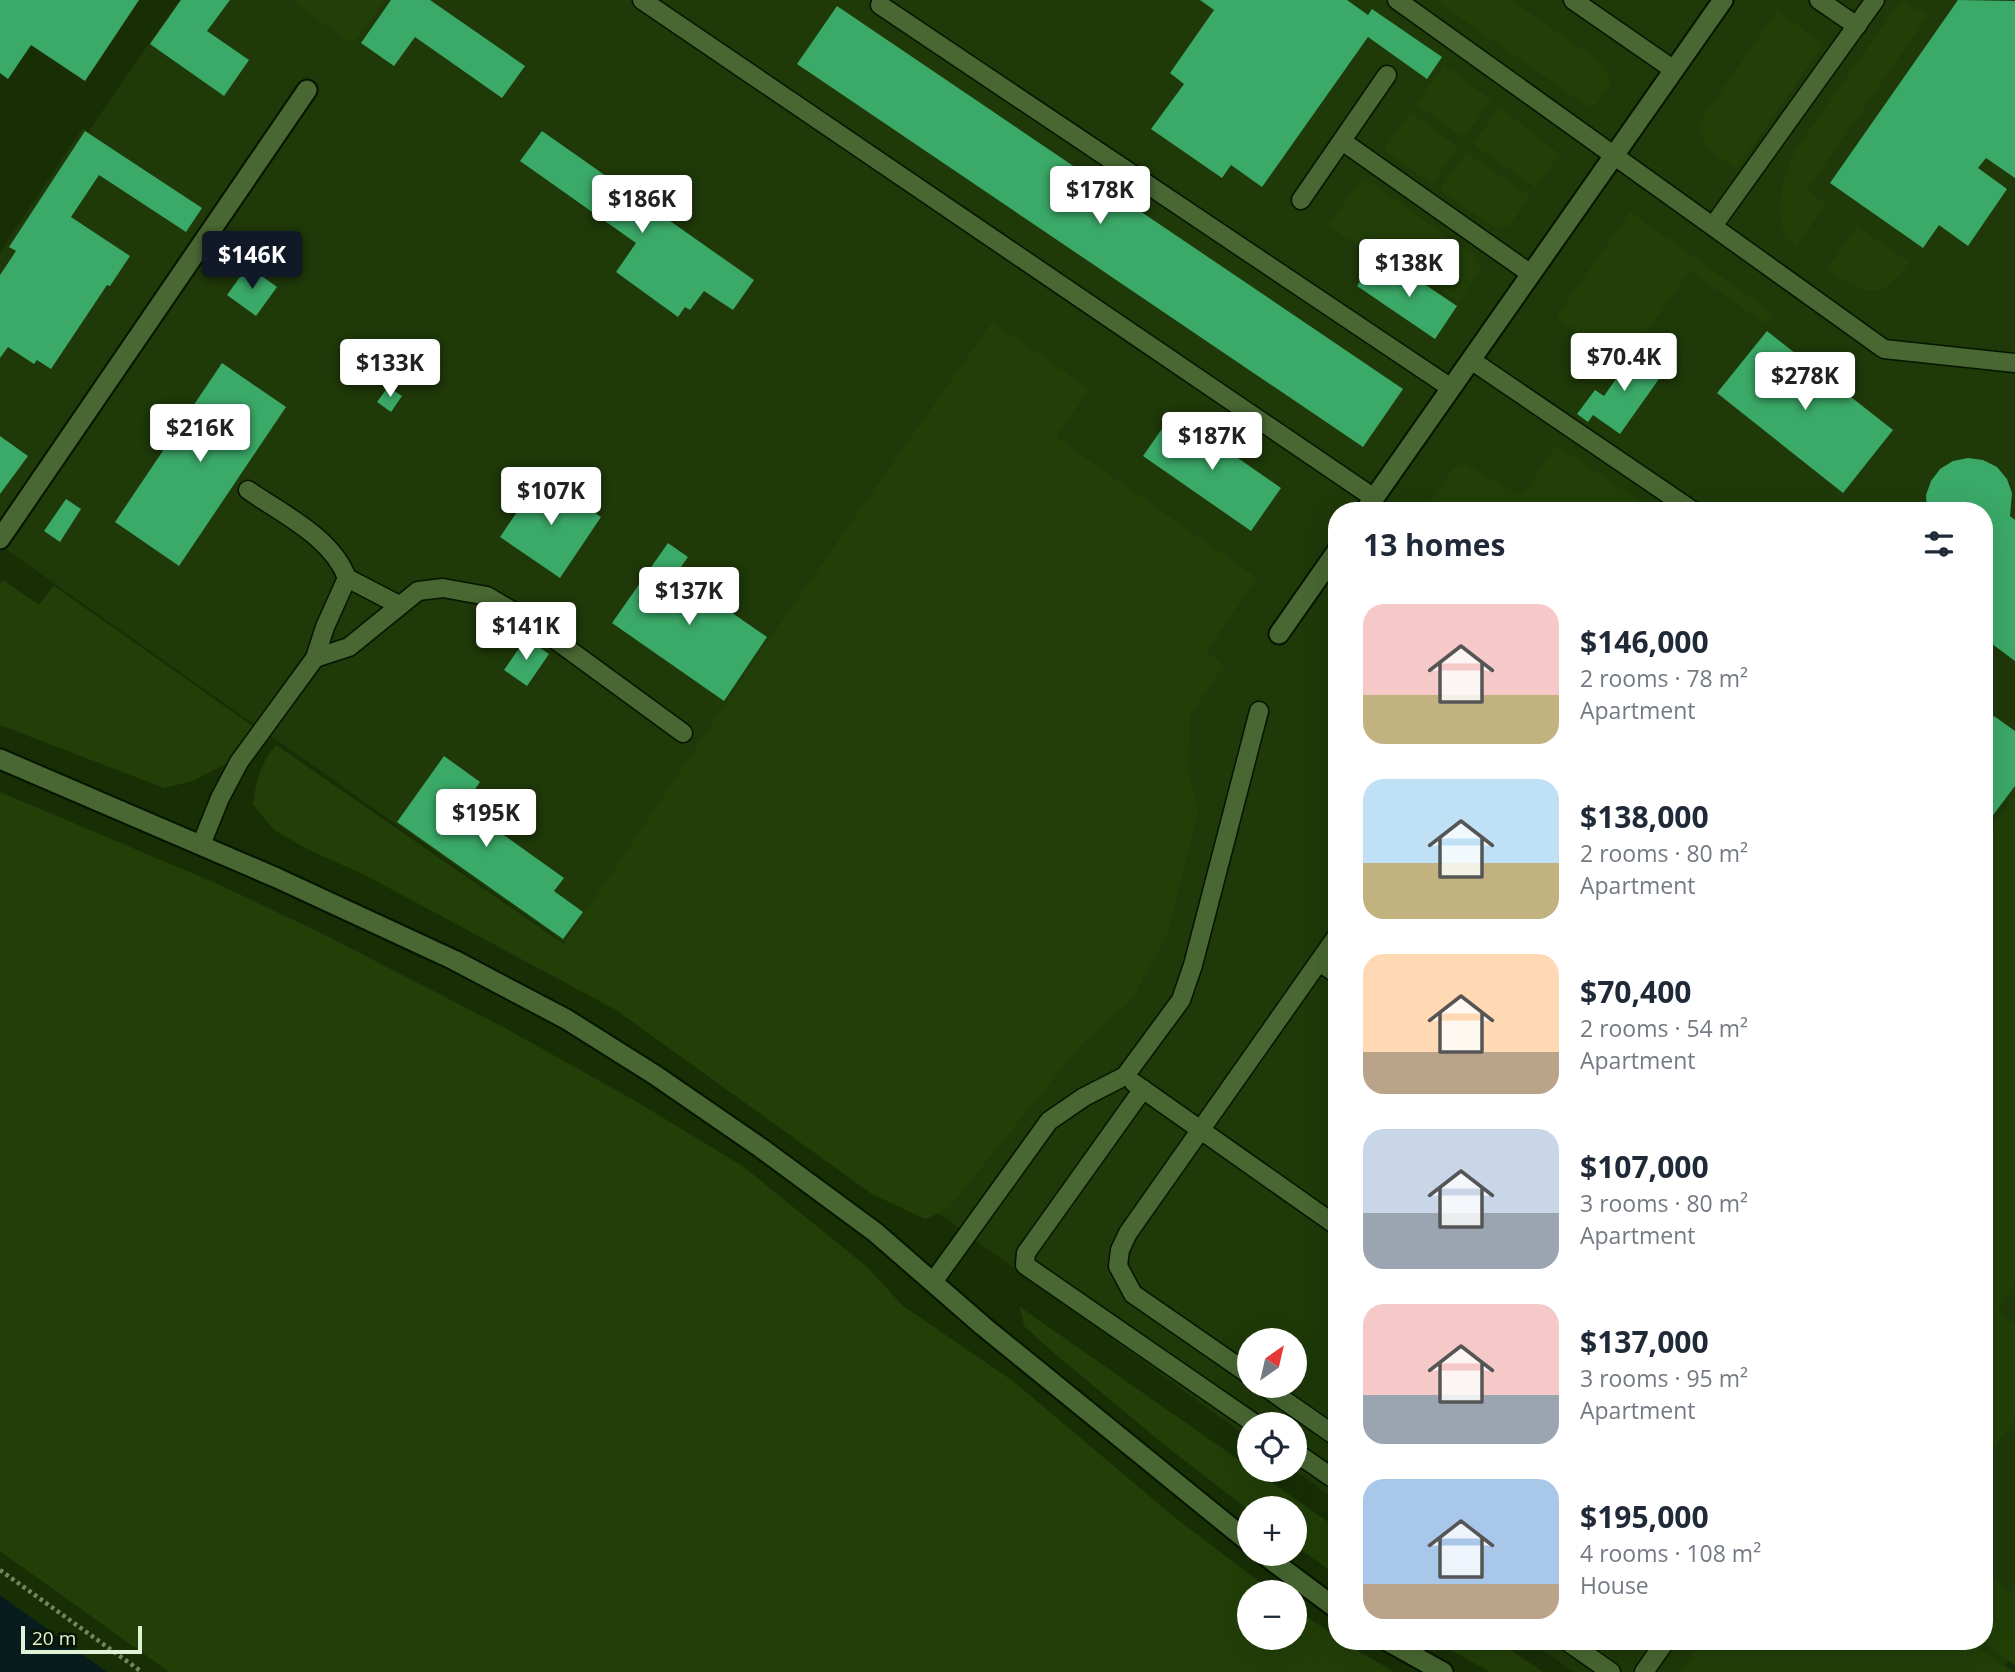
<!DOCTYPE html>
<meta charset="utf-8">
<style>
:root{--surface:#fff;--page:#f2f2f3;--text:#1f2937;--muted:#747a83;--accent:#111827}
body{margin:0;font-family:"Open Sans",sans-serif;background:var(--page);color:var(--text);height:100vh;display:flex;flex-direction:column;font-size:26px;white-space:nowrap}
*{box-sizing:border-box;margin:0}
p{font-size:23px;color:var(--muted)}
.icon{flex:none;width:38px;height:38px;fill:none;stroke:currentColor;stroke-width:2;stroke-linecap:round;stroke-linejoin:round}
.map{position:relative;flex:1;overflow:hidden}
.details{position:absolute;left:1328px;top:502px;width:665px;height:1148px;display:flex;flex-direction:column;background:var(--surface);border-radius:28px;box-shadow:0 7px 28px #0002}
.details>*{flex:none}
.needle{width:46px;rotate:34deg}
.tools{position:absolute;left:1237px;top:1328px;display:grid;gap:14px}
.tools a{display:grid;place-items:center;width:70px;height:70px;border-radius:50%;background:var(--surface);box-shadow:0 7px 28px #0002;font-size:35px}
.scale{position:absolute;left:21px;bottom:18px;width:121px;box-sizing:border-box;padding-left:7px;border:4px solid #e1f3d6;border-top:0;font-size:19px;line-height:24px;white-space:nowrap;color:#e1f3d6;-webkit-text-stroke:5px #081502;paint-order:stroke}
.price{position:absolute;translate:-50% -60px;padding:0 16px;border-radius:7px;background:#fff;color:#222;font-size:23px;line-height:46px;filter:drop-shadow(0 2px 4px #0008)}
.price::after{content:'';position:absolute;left:50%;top:42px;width:21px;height:16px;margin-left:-10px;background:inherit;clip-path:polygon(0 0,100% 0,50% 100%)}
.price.on{background:var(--accent);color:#fff}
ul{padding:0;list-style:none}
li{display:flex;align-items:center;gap:21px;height:175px;padding:0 35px}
li span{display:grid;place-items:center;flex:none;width:196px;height:140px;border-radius:21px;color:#555}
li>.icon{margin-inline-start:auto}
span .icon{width:84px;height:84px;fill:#fffc;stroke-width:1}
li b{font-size:30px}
h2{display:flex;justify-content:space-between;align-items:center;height:84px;padding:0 35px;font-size:30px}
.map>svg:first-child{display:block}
.built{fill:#1f3909;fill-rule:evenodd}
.green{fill:#223f08}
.water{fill:#071c1c}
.building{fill:#3ba968}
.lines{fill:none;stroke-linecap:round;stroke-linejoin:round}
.service-casing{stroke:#061500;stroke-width:21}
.minor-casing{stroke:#061500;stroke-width:23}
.path{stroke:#718662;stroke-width:4.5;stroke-dasharray:3.5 3.5;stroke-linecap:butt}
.service{stroke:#486732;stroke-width:18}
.minor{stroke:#486732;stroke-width:19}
</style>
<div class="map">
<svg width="2015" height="1672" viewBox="0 0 2015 1672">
<rect width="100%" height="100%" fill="#182f06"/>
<path class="built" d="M179 0H2015V1652L2000 1672H1574L1532 1642H1984V511H1337V1501L1294 1470 1295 1424H1250L1249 1438 562 941 0 545V252L83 128 88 132ZM1250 1340H1295V1386H1250Z"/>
<g class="green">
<polygon points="291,0 385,0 353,44"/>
<polygon points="1435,0 1511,0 1602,63 1610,78 1610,85 1595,106 1588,107"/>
<path d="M1901 0 1928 16 1807 190 1826 204 1796 247C1768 228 1783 173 1797 148Z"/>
<path d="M1777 11 1824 44 1737 169C1719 157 1696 145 1700 121Z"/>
<polygon points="1444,65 1491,100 1464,138 1416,104"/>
<polygon points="1499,107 1560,154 1536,188 1473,144"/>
<polygon points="1410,112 1458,147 1432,184 1384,150"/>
<polygon points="1466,152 1530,196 1510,225 1496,229 1440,190"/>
<polygon points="1367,180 1476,257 1481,269 1459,302 1399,262 1394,270 1328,226 1359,182"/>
<polygon points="1630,212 1773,313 1766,324 1690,271 1623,365 1556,317"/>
<path d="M1857 226 1909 262C1881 304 1863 294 1827 269Z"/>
<path d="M992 322 1090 389 1056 437 1257 578 1206 652 1224 665 1190 716 1188 769 1198 811 1168 932 1133 998 1080 1046 947 1210 925 1219 872 1194 616 1010 365 875 309 850 274 830 253 805C256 781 260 764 276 745L564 944 769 639Z"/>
<polygon points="1556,445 1656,511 1424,511 1453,469 1464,463 1509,489 1520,493 1527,489"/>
<polygon points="3,580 39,605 54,586 254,727 231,761 193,781 164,788 0,725 0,584"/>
<polygon points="0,792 220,885 323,934 503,1027 632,1099 744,1167 867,1267 903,1306 1013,1381 1173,1516 1273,1592 1250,1592 1250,1638 1295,1638 1295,1609 1337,1637 1337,1642 1343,1642 1394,1672 169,1672 0,1551"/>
<polygon points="2015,795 2015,1280 1999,1311 2015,1325 2015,1419 1985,1460 1984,838"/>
<polygon points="1020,1307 1249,1467 1250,1470 1254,1470 1337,1528 1337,1576 1295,1545 1295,1508 1249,1510 1167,1447 1054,1353 1024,1326"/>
<polygon points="1985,1569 2011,1594 2015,1590 2015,1665 1983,1642"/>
<polygon points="1437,1642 1499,1642 1543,1672 1490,1672"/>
<polygon points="1701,1642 1970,1642 2014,1672 1680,1672"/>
</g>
<polygon class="water" points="0,1595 107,1672 0,1672"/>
<g class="building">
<polygon points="0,0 139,0 85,81 31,45 8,79 0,73"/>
<polygon points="181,0 230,0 207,31 249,60 224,96 150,44"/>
<polygon points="391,0 430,0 525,66 502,98 415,37 394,66 361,43"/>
<polygon points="1200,0 1347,0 1368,15 1372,9 1442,57 1427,79 1368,37 1262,187 1231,165 1222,178 1151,129 1184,84 1170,73 1214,10"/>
<polygon points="1958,0 2015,1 2015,178 1986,158 1978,168 2007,189 1968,246 1939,225 1923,248 1830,183"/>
<polygon points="837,6 1403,389 1363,447 797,64"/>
<polygon points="85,131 202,208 186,232 99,175 71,217 130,256 110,286 107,285 51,369 37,360 34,364 8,347 0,358 0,275 16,251 9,247"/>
<polygon points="542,131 754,280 733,310 704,291 690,310 685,307 678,317 616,272 636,243 520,161"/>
<polygon points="1372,263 1392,277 1399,267 1457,306 1435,339 1357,286"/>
<polygon points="248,266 277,287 256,316 227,295"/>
<polygon points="1767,331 1893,430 1843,493 1717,393"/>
<polygon points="1637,349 1666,369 1620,434 1593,415 1588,422 1577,414 1595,390 1604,396"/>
<polygon points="222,363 286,407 179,566 115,522"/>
<polygon points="388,387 402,396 391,412 377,402"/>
<polygon points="1173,413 1281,488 1251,531 1143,456"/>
<polygon points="0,436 28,456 0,494"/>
<polygon points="1968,458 1983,460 1997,467 2007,479 2012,493 2010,516 2015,520 2015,661 1984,638 1984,511 1927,511 1926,495 1931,481 1940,469 1953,461"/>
<polygon points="541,477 601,517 560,578 500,537"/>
<polygon points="66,499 81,509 60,542 44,531"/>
<polygon points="668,543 688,557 676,574 767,637 724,701 612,623"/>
<polygon points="526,638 549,654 527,686 504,670"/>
<polygon points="1994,716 2015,731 2015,786 1984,827 1984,729"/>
<polygon points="444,756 480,782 463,806 564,878 554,891 583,912 563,939 397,822"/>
</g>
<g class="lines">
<defs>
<g id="service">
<polyline points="642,0 1374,498"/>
<polyline points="1397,0 1884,349 2015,363"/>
<polyline points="1573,0 1674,70"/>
<polyline points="1819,0 1857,26"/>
<polyline points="880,5 1451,388"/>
<polyline points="1342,141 1531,274"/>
<polyline points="1301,200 1387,75"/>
<polyline points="1713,226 1875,0"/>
<polyline points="1471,360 1693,511"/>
<polyline points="347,578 399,605"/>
<polyline points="315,658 349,647 418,591 443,588 487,596 531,622 683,733"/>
<path d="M201 845 220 798 239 762 315 658 325 627 347 578C332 537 282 514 248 490"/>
<polyline points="1319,962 1337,974"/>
<polyline points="1134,1083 1337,1226"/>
<polyline points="1143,1089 1026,1253 1025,1265 1255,1424"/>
<polyline points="933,1282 1049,1121 1084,1097 1125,1076 1181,1000 1193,965 1259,711"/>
<polyline points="1250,1375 1133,1294 1118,1266 1120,1250 1128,1233 1337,936"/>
<polyline points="1264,1386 1337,1437"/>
<polyline points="1295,1452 1337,1481"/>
<polyline points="1568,1642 1611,1672"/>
<polyline points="1644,1672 1665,1642"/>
</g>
<g id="minor">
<polyline points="1365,511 1723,0"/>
<polyline points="0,539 307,90"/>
<polyline points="1279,634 1337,551"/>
<polyline points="0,759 277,878 454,960 566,1019 655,1075 761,1148 875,1232 983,1326 1250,1543"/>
<polyline points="1263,1554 1337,1609"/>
<polyline points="1389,1642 1443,1672"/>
</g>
</defs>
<use href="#service" class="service-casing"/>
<use href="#minor" class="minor-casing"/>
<polyline class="path" points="0,1570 142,1672"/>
<use href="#service" class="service"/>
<use href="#minor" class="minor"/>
</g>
</svg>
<div class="tools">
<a><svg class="needle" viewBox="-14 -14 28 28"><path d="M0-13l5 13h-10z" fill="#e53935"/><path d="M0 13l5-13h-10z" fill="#747a83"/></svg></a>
<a><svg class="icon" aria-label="locate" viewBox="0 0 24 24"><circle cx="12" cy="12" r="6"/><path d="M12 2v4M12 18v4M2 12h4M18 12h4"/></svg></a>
<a>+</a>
<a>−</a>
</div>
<div class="scale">20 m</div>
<b class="price" style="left:1100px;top:226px">$178K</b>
<b class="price" style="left:642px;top:235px">$186K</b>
<b class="price on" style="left:252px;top:291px">$146K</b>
<b class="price" style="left:1409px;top:299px">$138K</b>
<b class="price" style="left:1624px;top:393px">$70.4K</b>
<b class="price" style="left:390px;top:399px">$133K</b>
<b class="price" style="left:1805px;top:412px">$278K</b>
<b class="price" style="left:200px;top:464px">$216K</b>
<b class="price" style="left:1212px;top:472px">$187K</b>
<b class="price" style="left:551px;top:527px">$107K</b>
<b class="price" style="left:689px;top:627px">$137K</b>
<b class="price" style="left:526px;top:662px">$141K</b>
<b class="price" style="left:486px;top:849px">$195K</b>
<section class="details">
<h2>13 homes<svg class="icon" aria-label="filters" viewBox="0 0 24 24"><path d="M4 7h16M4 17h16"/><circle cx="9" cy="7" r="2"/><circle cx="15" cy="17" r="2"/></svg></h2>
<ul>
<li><span style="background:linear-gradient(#f6c9c9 65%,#c2b280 0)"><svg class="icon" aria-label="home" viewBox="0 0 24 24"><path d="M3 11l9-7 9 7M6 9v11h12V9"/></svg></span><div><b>$146,000</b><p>2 rooms · 78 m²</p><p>Apartment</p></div></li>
<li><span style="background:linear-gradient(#bfe0f5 60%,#c2b280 0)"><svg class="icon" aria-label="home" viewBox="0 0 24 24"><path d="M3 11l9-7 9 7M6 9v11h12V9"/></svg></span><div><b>$138,000</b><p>2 rooms · 80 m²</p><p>Apartment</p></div></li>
<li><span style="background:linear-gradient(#ffd9b3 70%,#b9a48a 0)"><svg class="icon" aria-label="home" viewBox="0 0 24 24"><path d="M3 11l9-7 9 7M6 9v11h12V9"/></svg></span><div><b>$70,400</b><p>2 rooms · 54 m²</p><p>Apartment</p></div></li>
<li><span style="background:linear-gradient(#c9d6e8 60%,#9aa5b1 0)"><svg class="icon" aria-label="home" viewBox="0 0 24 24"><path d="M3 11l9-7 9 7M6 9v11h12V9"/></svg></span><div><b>$107,000</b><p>3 rooms · 80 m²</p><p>Apartment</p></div></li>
<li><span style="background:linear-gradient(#f6c9c9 65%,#9aa5b1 0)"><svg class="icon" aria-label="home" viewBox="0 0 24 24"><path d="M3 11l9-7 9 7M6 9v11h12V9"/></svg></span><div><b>$137,000</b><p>3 rooms · 95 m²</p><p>Apartment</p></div></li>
<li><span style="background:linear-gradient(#a9c7e8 75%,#b9a48a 0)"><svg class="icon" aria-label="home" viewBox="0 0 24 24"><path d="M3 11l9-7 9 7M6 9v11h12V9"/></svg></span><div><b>$195,000</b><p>4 rooms · 108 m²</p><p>House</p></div></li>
</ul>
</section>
</div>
